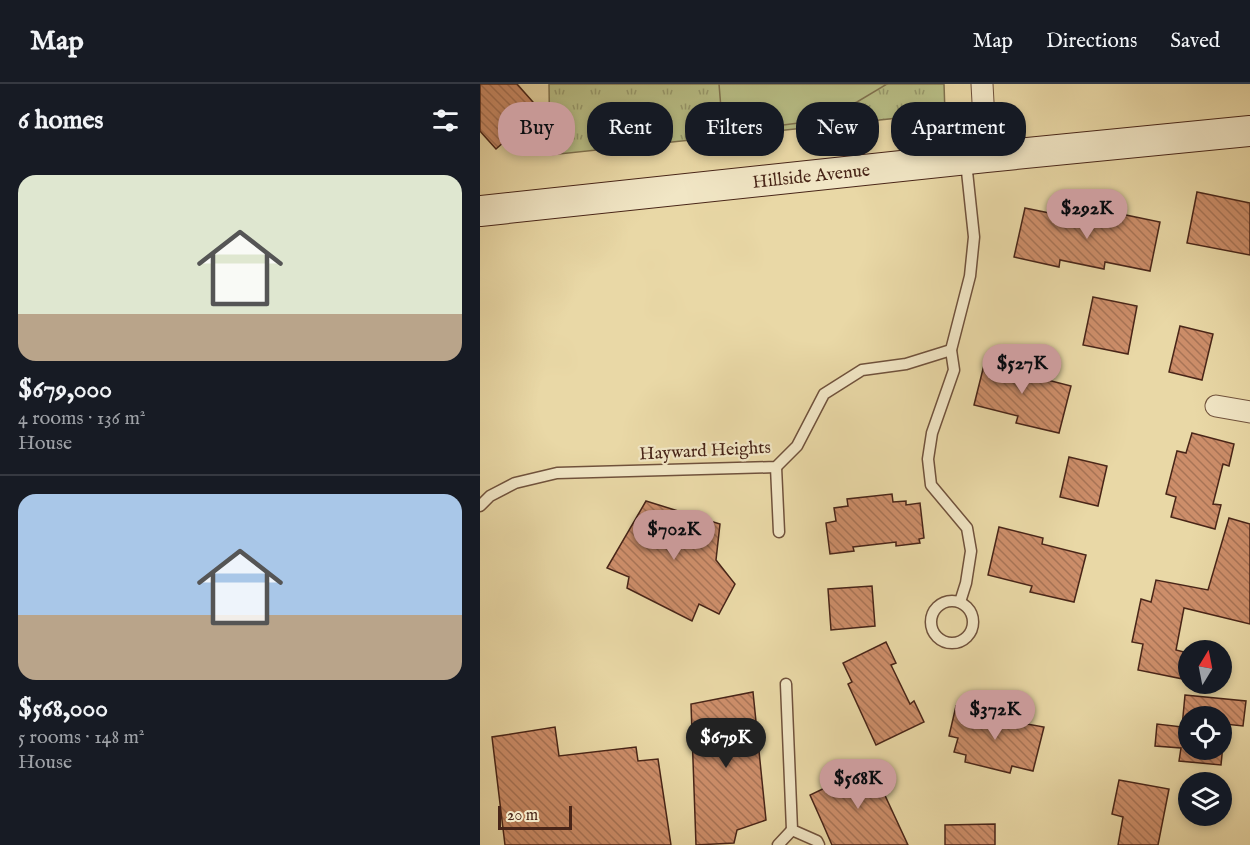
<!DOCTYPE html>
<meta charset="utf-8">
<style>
:root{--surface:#171b24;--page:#242831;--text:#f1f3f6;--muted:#9ea1a6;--line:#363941;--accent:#c59692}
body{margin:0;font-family:"IM FELL English",serif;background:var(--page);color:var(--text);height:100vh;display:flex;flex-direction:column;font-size:22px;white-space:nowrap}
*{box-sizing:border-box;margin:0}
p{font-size:20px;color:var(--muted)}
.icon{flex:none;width:33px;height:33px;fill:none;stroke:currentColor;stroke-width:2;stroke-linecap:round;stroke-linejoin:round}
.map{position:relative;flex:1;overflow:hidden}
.sheet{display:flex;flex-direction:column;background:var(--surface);width:480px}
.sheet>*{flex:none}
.guide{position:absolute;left:18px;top:18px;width:570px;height:54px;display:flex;gap:12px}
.needle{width:39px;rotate:10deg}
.tools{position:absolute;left:698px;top:556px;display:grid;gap:12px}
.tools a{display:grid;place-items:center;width:54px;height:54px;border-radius:50%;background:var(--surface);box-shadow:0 3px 9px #0003;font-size:30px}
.scale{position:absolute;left:18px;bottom:15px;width:74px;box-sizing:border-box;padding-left:6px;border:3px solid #482518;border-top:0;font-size:16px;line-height:21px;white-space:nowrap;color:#482518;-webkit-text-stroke:4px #f1e6c5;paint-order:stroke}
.price{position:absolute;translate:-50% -51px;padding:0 14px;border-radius:21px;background:var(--accent);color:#111;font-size:20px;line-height:39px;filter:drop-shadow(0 2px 3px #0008)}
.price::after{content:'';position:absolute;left:50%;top:36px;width:18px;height:14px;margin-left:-9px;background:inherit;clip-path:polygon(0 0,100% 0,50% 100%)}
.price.selected{background:#222;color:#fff}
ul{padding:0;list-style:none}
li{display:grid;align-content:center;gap:12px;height:318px;padding:0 18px}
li+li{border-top:2px solid var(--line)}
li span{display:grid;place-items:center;height:186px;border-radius:18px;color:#555}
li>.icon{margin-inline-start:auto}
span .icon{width:108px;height:108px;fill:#fffc;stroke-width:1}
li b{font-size:26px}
h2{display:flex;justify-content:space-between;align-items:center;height:72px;padding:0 18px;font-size:26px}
.tag{padding:0 21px;border-radius:24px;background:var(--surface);box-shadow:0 3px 9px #0003;font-size:21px;line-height:54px}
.tag.selected{background:var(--accent);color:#111}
header{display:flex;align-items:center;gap:36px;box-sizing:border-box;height:84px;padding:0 30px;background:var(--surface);border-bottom:2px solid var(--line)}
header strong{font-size:28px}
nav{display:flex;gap:33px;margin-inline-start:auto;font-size:21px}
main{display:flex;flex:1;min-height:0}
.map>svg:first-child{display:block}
.park{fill:url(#park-tufts);stroke:#80724f;stroke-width:1.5}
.garden{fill:#b8be86;stroke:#80724f;stroke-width:1.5}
.building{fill:url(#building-back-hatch);stroke:#482518;stroke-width:1.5;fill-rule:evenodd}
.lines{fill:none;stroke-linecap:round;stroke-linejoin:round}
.service-casing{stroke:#70523c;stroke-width:13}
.minor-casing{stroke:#70523c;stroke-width:23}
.secondary-casing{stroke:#482518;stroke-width:32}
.service{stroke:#f1e6c5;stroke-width:10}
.minor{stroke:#f1e6c5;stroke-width:21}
.secondary{stroke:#f1e6c5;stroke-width:30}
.labels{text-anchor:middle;stroke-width:4.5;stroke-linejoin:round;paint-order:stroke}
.street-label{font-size:18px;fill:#482518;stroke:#f1e6c5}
</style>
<header>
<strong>Map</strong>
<nav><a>Map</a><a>Directions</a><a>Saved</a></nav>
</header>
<main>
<section class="sheet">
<h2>6 homes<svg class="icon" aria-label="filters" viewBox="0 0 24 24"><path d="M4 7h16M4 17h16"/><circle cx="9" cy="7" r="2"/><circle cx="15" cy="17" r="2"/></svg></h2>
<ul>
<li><span style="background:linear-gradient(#dfe7d0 75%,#b9a48a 0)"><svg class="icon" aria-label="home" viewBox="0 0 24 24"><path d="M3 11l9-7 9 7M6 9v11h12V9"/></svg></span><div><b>$679,000</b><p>4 rooms · 136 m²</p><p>House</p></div></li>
<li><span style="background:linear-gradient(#a9c7e8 65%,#b9a48a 0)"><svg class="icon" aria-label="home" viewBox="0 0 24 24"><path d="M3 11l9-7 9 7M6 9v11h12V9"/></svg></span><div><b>$568,000</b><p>5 rooms · 148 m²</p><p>House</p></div></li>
</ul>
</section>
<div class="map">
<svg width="770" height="761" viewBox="0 0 770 761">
<defs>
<pattern id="park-tufts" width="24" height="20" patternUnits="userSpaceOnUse" patternTransform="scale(1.5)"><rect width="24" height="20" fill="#b8be86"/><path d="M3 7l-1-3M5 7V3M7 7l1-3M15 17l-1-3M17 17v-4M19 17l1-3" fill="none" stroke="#989a6d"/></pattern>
<pattern id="building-back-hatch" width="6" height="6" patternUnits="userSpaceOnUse" patternTransform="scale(1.5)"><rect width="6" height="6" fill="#cd8e6a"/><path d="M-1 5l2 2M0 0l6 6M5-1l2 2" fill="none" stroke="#a87456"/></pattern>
</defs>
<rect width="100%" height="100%" fill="#e9d8a6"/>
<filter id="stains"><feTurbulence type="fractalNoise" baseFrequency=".00333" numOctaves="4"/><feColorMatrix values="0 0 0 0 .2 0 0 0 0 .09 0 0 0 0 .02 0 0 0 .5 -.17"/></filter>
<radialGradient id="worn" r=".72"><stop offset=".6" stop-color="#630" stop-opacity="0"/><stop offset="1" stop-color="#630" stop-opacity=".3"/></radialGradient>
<polygon class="park" points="69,0 464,0 465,29 70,71"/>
<polygon class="garden" points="239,0 407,0 377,18 334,37 243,49"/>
<g class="building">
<polygon points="0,0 37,0 60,26 16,65 0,47"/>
<polygon points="717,108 770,119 770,171 707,159"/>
<polygon points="545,124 589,133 590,126 635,136 636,129 680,138 670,187 625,178 624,185 580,176 579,183 534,173"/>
<polygon points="613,213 657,222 648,270 603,261"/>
<polygon points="700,242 733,250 722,296 689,288"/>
<polygon points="506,273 550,284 548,291 591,302 579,349 536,339 538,332 494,321"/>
<polygon points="712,349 754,360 749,382 743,380 733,420 741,421 735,445 691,433 696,413 686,410 697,367 706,369"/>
<polygon points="589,373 627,382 618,422 580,413"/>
<polygon points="412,410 413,418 426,417 426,421 440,419 444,454 439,455 440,459 416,462 416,458 373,463 374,467 350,470 346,439 356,437 354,424 368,422 367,415"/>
<polygon points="166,417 240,440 236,476 255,500 239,530 219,520 212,537 147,504 149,493 127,484"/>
<polygon points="749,434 770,440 770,540 704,524 696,566 708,569 703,595 658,586 663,560 652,558 661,515 671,518 676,496 728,506"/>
<polygon points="519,443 563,454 562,460 606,471 594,518 550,508 552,502 508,491"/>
<polygon points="392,502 395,542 351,546 348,505"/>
<polygon points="406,558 416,579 411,581 430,620 434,617 444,638 396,661 368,600 372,598 363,579"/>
<polygon points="273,608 286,736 257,746 254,759 216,761 211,620"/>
<path d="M705 611 766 617 763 642 745 640 741 681 699 677 701 664 675 662 677 640 702 643ZM708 633H741V666H708Z"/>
<polygon points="476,622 499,628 498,631 564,643 553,687 532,682 530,689 485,678 486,671 474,668 478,654 469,652"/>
<polygon points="75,643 79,672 156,663 158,677 178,675 191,761 25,761 12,653"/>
<polygon points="389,677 428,761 352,761 342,738 330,711 351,701 349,695"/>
<polygon points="639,696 689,705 678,761 638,761 643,733 632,730"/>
<polygon points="515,740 515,761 465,761 465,741"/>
</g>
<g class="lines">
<defs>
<g id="service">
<polyline points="296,383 299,448"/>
<polyline points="0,422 10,412 35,399 77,389 296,383 317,362 344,310 382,286 426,280 471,266"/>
<circle cx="472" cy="538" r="21"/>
<polyline points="480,518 486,499 491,467 487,444 451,401 448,375 452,349 474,286 471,266 490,192 494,153 486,78"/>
<polyline points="306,600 312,746 337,757 339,761"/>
<polyline points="298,761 312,746"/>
</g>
<g id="minor">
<polyline points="502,0 506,73"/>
<polyline points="736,322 770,328"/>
</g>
<g id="secondary">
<path id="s1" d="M0 127 506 73 770 47"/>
</g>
</defs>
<use href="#service" class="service-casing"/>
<use href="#minor" class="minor-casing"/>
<use href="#secondary" class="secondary-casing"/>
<use href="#service" class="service"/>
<use href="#minor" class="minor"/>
<use href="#secondary" class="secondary"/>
</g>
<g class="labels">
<g class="street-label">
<text dy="6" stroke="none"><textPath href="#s1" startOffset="333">Hillside Avenue</textPath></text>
<text transform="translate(225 366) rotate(-3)" y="6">Hayward Heights</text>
</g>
</g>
<rect width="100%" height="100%" filter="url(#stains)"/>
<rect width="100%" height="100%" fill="url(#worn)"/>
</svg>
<div class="tools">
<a><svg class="needle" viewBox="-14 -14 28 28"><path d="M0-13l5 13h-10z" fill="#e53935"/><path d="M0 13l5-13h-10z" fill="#9ea1a6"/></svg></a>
<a><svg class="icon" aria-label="locate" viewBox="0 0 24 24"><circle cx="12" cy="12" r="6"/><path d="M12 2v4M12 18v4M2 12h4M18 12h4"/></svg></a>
<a><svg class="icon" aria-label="layers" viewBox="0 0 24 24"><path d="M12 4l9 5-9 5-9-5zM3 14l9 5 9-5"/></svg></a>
</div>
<div class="scale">20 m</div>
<b class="price" style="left:607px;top:156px">$292K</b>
<b class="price" style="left:542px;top:311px">$527K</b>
<b class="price" style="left:194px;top:477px">$702K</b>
<b class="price" style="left:515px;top:657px">$372K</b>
<b class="price selected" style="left:246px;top:685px">$679K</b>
<b class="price" style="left:378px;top:726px">$568K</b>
<div class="guide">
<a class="tag selected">Buy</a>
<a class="tag">Rent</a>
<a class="tag">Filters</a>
<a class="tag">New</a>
<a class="tag">Apartment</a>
</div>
</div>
</main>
